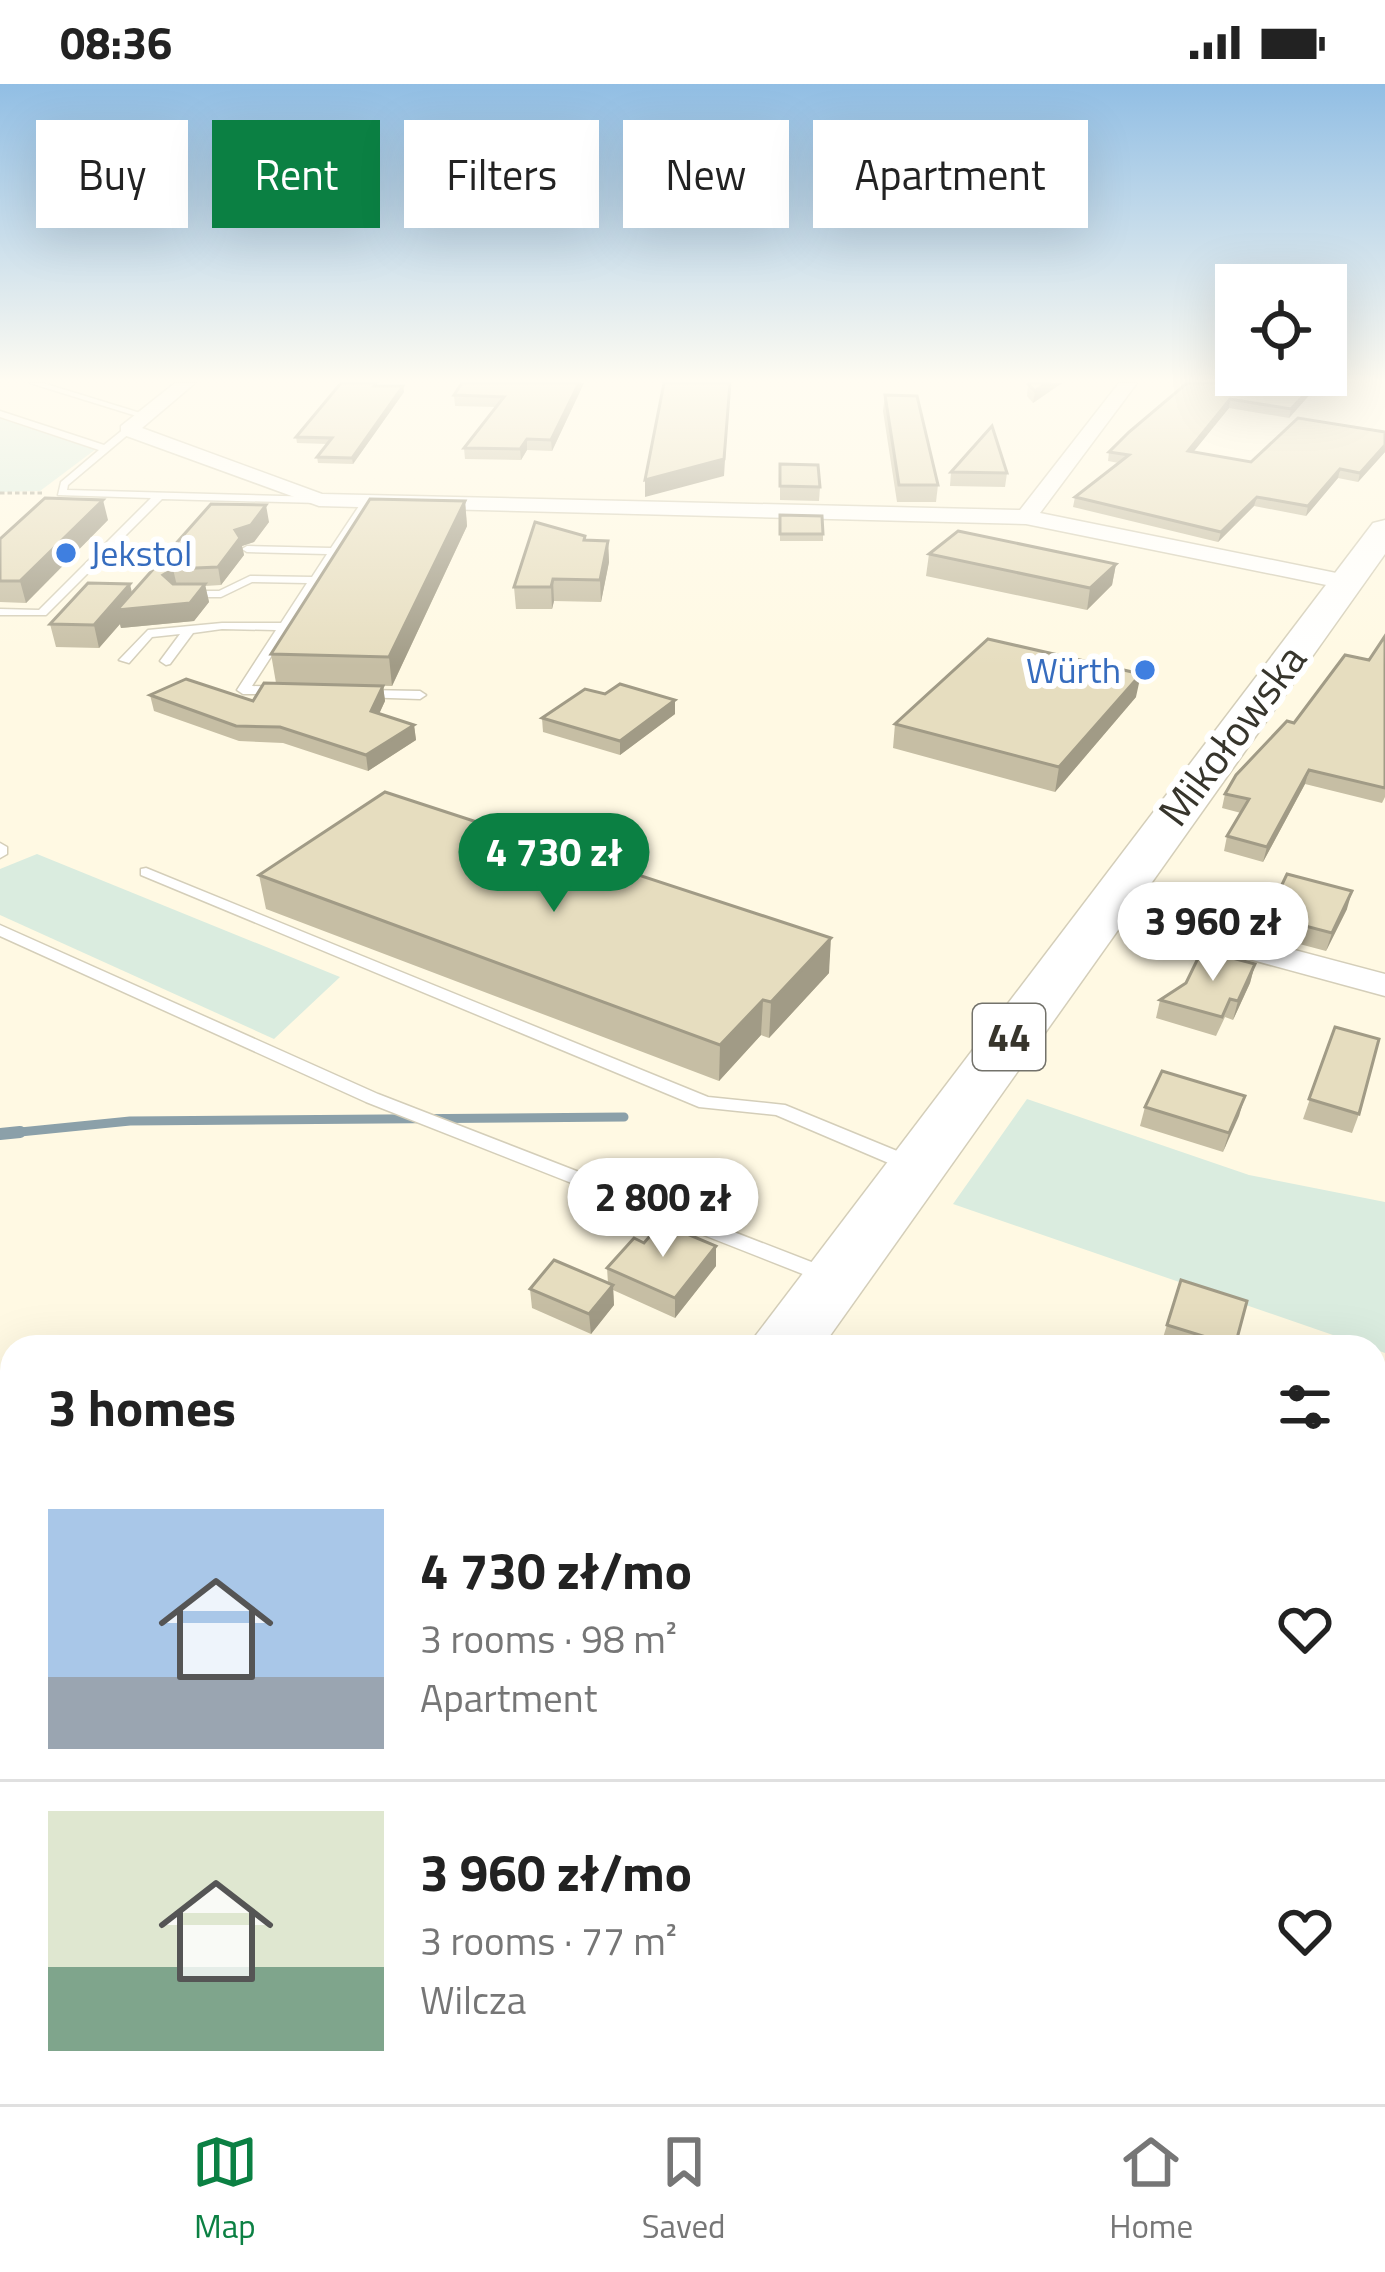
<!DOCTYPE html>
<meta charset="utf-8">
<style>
:root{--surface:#fff;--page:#f6f6f6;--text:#222;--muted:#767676;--line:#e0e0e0;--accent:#0b8043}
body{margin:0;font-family:"Titillium Web",sans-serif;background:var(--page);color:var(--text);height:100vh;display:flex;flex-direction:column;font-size:45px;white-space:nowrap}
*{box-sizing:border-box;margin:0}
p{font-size:39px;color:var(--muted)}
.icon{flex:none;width:66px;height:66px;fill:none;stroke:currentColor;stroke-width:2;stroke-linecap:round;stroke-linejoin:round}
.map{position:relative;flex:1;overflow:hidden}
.panel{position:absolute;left:0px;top:1251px;width:1386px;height:771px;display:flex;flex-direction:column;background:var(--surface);border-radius:36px 36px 0 0;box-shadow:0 12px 48px #0002}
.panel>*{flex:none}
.banner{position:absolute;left:36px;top:36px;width:1314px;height:108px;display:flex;gap:24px}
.buttons{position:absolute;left:1215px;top:180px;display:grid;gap:24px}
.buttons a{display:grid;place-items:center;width:132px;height:132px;border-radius:0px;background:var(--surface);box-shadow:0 12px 48px #0002;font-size:60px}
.price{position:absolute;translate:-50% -102px;padding:0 27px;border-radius:42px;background:#fff;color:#222;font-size:39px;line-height:78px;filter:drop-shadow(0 3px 6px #0008)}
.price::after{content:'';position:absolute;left:50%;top:72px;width:36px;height:27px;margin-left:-18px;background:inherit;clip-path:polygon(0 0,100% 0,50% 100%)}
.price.selected{background:var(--accent);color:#fff}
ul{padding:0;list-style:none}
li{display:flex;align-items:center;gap:36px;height:300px;padding:0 48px}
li+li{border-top:3px solid var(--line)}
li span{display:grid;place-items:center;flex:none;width:336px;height:240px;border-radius:0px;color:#555}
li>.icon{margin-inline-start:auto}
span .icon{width:144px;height:144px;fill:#fffc;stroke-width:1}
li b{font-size:51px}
h2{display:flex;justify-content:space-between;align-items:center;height:144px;padding:0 48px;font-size:51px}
.pill{padding:0 42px;border-radius:0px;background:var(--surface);box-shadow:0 12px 48px #0002;font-size:42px;line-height:108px}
.pill.selected{background:var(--accent);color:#fff}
.status{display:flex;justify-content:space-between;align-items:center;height:84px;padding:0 60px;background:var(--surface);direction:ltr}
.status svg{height:33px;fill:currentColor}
.tabs{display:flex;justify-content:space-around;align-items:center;height:168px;border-top:3px solid var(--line);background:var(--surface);font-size:33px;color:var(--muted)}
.tabs a{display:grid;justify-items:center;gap:6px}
.tabs .selected{color:var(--accent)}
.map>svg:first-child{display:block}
.green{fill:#daecdf}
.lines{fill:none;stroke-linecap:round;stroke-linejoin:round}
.stream-far1{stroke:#8ba0a9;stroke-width:9}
.stream{stroke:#8ba0a9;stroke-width:12}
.lane-casing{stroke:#d4ceb9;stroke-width:3}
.street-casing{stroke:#d4ceb9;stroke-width:3}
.primary-casing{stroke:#d4ceb9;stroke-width:3}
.path-far1{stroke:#afab9a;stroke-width:3;stroke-dasharray:4.5 3;stroke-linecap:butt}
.path{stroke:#afab9a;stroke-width:9;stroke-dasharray:14 9;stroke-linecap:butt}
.lane{fill:#fff;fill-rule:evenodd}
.street{fill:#fff;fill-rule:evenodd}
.primary{fill:#fff;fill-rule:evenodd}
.wall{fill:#c6bea4}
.shaded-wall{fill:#a19b86}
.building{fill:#e6ddbf;stroke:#a19b86;stroke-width:3}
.shop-dot{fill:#3f7fe0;stroke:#fff;stroke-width:4.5}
.labels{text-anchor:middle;stroke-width:12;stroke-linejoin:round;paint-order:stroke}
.far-shop-label{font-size:36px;fill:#366cbe;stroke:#fff;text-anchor:start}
.shield{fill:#fff;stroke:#73726b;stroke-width:3}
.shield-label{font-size:39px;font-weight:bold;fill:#37352c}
.street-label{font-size:42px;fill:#37352c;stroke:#fff}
</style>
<div class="status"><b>08:36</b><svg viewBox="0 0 49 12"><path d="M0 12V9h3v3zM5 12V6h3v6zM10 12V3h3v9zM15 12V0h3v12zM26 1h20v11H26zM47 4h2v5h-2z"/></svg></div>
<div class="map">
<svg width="1385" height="2020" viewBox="0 0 1385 2020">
<rect width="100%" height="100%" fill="#fff9e3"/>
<g class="green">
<polygon points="0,333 96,365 40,407 0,408"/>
<polygon points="37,770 340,893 274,955 0,831 0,785"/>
<polygon points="1027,1015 1249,1091 1385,1118 1385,1269 953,1120"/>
<polygon points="1374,1637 1385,1641 1385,2020 1328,2020 1306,2010 1374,2010"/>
</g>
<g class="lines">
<polyline class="stream-far1" points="0,1050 130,1037 624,1033"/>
<polyline class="stream" points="0,1050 20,1048"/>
<defs>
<g id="lane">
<polygon points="30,299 43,299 150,332 143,334"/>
<polygon points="0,327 104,361 125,344 131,344 131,348 68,401 67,406 319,413 324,416 319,419 162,415 46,531 0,531 0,525 39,526 151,414 58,411 61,398 99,366 0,333"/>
<polygon points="363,416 371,418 252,602 283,603 287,604 287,610 243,610 237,606 276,546 222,545 193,549 170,580 166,581 160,577 180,550 152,553 129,579 119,576 148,546 222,539 281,539 307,499 252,498 221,513 187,513 181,510 187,507 219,507 250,492 312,493 327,470 247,468 242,465 247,462 331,464"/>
<polygon points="364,606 420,607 426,611 420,615 360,613 358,610"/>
<polygon points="0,759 7,763 7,770 0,774"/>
<polygon points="146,784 708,1013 785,1021 919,1076 921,1081 919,1086 905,1086 776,1031 699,1023 141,791 141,785"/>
<polygon points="0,841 378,1010 832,1186 835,1191 832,1196 818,1196 366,1018 0,852"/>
</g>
<g id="street">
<polygon points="175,299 195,299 142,344 322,410 1020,426 1119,299 1137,299 1040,429 1346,491 1358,498 1346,505 1026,440 319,422 121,350 121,342"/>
<polygon points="1102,815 1385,890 1385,912 1090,832 1085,825 1090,818"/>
</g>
<g id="primary">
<polygon points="1385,436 1385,470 822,1263 747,1263 1373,439"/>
<polygon points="176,2010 286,2010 282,2020 172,2020"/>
</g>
</defs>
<use href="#lane" class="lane-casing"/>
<use href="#street" class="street-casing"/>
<use href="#primary" class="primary-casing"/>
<polyline class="path-far1" points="0,409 45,409"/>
<polyline class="path" points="0,1480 12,1488"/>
<use href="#lane" class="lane"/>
<use href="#street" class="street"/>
<use href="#primary" class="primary"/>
</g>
<g class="wall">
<polygon points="462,299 584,299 552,367 527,366 521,376 465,375 464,364 496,323 455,322 454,311"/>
<polygon points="1062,299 1033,319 1027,312 1028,300"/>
<polygon points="1187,299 1320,299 1289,334 1229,324 1193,368 1251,378 1385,348 1385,368 1358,398 1338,394 1306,432 1254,422 1218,458 1073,423 1075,413 1119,379 1108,377 1109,368"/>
<polygon points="379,302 403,302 404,308 353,380 318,379 317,373 327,360 297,359 296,353"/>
<polygon points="885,311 938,401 936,418 897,418 883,327"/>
<polygon points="780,380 820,403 819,417 780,416"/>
<polygon points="951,388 1007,389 1005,403 950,402"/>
<polygon points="465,417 467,442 392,602 276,599 271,570"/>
<polygon points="211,420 269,438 254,458 242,462 244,471 221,501 205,502 209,518 194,537 121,544 120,540 99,564 56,563 50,540 132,509"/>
<polygon points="780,431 823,450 823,457 780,457"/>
<polygon points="108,436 26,519 0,518 0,455"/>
<polygon points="585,456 608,457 609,478 601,518 554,517 552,525 516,525 514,503"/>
<polygon points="929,470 1116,480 1112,501 1087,526 926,492"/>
<polygon points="1385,552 1385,713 1382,719 1305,700 1263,778 1224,767 1227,752 1241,729 1222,724 1225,710 1294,639 1369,576"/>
<polygon points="383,602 385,617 379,630 414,641 416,656 368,687 283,659 239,657 154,627 150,611 253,617"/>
<polygon points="1136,613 1055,708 893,664 895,640"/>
<polygon points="675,630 620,671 543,648 542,634"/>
<polygon points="259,791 829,889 769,954 761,951 719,997 266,825"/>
<polygon points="1347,825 1326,867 1262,850 1267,832"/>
<polygon points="1255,880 1250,899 1233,936 1225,933 1216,952 1156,934 1160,916"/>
<polygon points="1335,943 1359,1030 1352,1049 1303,1035"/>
<polygon points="1245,1012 1223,1068 1140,1042 1145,1023"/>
<polygon points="644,1159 716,1162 716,1182 675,1234 613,1206 614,1221 591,1250 532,1224 530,1205 608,1199 607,1184"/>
<polygon points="1181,1196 1247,1217 1234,1263 1170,1263 1161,1260"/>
</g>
<g class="shaded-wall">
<polygon points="579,299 584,299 552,367 551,356"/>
<polygon points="730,299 724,392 645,413 645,396"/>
<polygon points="1047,299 1062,299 1033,319 1035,307"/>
<polygon points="1315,299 1320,299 1289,334 1291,325"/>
<polygon points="403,302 404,308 353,380 352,374"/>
<polygon points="1230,315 1229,324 1186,377 1188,367"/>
<polygon points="527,355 527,366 521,376 520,365"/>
<polygon points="1385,361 1385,368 1358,398 1360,389"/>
<polygon points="1340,385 1338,394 1306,432 1308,422"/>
<polygon points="1257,413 1254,422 1218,458 1221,448"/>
<polygon points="103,416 108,436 26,519 20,497"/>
<polygon points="465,417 467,442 392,602 389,573"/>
<polygon points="266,421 269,438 254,458 242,462 244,471 221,501 218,483 235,446"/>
<polygon points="608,457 609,478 601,518 600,496"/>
<polygon points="1116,480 1112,501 1087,526 1090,504"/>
<polygon points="173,485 177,502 163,491"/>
<polygon points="553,495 554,517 552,525 551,503"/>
<polygon points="130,500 135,522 205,500 209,518 194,537 121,544 120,540 99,564 94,541"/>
<polygon points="1141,590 1136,613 1055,708 1059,683"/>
<polygon points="383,602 385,617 373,643 371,627"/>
<polygon points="675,616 675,630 620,671 620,657"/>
<polygon points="414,641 416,656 368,687 366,671"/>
<polygon points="1309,686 1305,700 1263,778 1267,763"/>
<polygon points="1352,807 1347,825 1326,867 1332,849"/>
<polygon points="831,854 829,889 769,954 771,918"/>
<polygon points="1255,880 1250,899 1233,936 1238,917"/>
<polygon points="763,916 761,951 719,997 720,961"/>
<polygon points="1245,1012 1239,1032 1223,1068 1229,1049"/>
<polygon points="716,1162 716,1182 675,1234 675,1214"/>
<polygon points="613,1201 614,1221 591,1250 589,1230"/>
</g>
<g class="building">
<polygon points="341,299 376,299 374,302 403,302 352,374 317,373 332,354 296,353"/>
<polygon points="462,299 579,299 551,356 527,355 520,365 464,364 504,313 454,311"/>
<polygon points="664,299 730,299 724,375 645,396"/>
<polygon points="1029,299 1047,299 1035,307 1028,300"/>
<polygon points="1187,299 1315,299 1291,325 1230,315 1188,367 1251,378 1298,334 1385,348 1385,361 1360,389 1340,385 1308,422 1257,413 1221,448 1075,413 1129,371 1109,368 1129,348"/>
<polygon points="885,311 917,312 938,401 899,401"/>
<polygon points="992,342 1007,389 951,388"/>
<polygon points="780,380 818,381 820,403 780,402"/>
<polygon points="45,414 103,416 20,497 0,497 0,455"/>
<polygon points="370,415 465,417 389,573 271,570"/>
<polygon points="211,420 266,421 251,441 235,446 240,454 218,483 173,485 163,491 173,500 205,500 190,519 117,526"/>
<polygon points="780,431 822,432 823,450 780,450"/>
<polygon points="535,438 585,452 584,456 608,457 600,496 553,495 551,503 514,503"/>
<polygon points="958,447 1116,480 1090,504 929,470"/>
<polygon points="88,499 130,500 94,541 50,540"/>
<polygon points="1385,552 1385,704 1309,686 1267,763 1227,752 1249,715 1225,710 1236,691 1287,637 1294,639 1345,571 1369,576"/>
<polygon points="988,555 1141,590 1059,683 895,640"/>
<polygon points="186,595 253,617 264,599 383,602 371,627 414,641 366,671 280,643 236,642 150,611"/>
<polygon points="620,600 675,616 620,657 542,634 585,605 605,610"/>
<polygon points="385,708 831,854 771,918 763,916 720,961 259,791"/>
<polygon points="1287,790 1352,807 1332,849 1267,832"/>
<polygon points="1202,866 1255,880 1238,917 1230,915 1222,933 1160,916 1186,899"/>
<polygon points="1335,943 1379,955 1359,1030 1309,1015"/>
<polygon points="1162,987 1245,1012 1229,1049 1145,1023"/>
<polygon points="661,1139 716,1162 675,1214 607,1184 634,1154 644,1159"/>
<polygon points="554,1176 613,1201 589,1230 530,1205"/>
<polygon points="1181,1196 1247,1217 1235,1262 1167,1241"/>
<polygon points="514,2010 669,2010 671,2020 508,2020"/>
<polygon points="930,2010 1014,2010 1011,2020 926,2020"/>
</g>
<linearGradient id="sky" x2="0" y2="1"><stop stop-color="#91bee4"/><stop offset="0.51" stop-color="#fffcf2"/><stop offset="1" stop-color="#fffcf2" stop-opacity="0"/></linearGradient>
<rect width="1385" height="582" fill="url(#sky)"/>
<g class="shop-dot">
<circle cx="66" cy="469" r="12"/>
<circle cx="1145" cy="586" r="12"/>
</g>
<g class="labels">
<g class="far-shop-label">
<text x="90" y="482">Jekstol</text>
<text x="1121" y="599" text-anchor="end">Würth</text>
</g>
<rect class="shield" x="973" y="920" width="72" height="66" rx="9"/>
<g class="shield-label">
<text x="1009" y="967">44</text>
</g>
<g class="street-label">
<text transform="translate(1232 651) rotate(-53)" y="15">Mikołowska</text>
</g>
</g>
</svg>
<div class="buttons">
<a><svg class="icon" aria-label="locate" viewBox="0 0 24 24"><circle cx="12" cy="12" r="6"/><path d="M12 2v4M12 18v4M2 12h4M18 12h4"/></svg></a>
</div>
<b class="price selected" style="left:554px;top:831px">4 730 zł</b>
<b class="price" style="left:1213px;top:900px">3 960 zł</b>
<b class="price" style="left:663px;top:1176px">2 800 zł</b>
<div class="banner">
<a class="pill">Buy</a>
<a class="pill selected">Rent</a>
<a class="pill">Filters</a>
<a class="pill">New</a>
<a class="pill">Apartment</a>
</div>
<section class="panel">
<h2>3 homes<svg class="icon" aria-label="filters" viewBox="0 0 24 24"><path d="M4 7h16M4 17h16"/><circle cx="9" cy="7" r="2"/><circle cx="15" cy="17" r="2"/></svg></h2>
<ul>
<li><span style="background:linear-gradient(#a9c7e8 70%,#9aa5b1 0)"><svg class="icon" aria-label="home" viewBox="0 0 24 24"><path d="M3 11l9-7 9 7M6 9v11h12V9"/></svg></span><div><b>4 730 zł/mo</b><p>3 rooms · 98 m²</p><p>Apartment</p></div><svg class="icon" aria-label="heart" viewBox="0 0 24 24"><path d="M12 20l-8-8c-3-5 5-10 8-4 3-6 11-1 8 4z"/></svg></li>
<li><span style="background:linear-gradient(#dfe7d0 65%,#7fa58c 0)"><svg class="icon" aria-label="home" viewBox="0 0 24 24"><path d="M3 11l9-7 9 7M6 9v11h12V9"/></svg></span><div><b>3 960 zł/mo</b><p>3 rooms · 77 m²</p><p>Wilcza</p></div><svg class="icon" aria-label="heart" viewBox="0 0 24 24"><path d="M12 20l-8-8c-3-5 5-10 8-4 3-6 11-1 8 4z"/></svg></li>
</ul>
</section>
</div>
<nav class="tabs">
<a class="selected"><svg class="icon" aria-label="map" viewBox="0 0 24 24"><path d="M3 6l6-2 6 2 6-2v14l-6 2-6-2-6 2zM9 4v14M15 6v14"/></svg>Map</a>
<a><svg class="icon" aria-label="saved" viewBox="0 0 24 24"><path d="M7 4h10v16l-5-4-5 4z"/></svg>Saved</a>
<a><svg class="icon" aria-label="home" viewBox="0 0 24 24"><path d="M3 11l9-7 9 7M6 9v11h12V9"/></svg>Home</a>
</nav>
